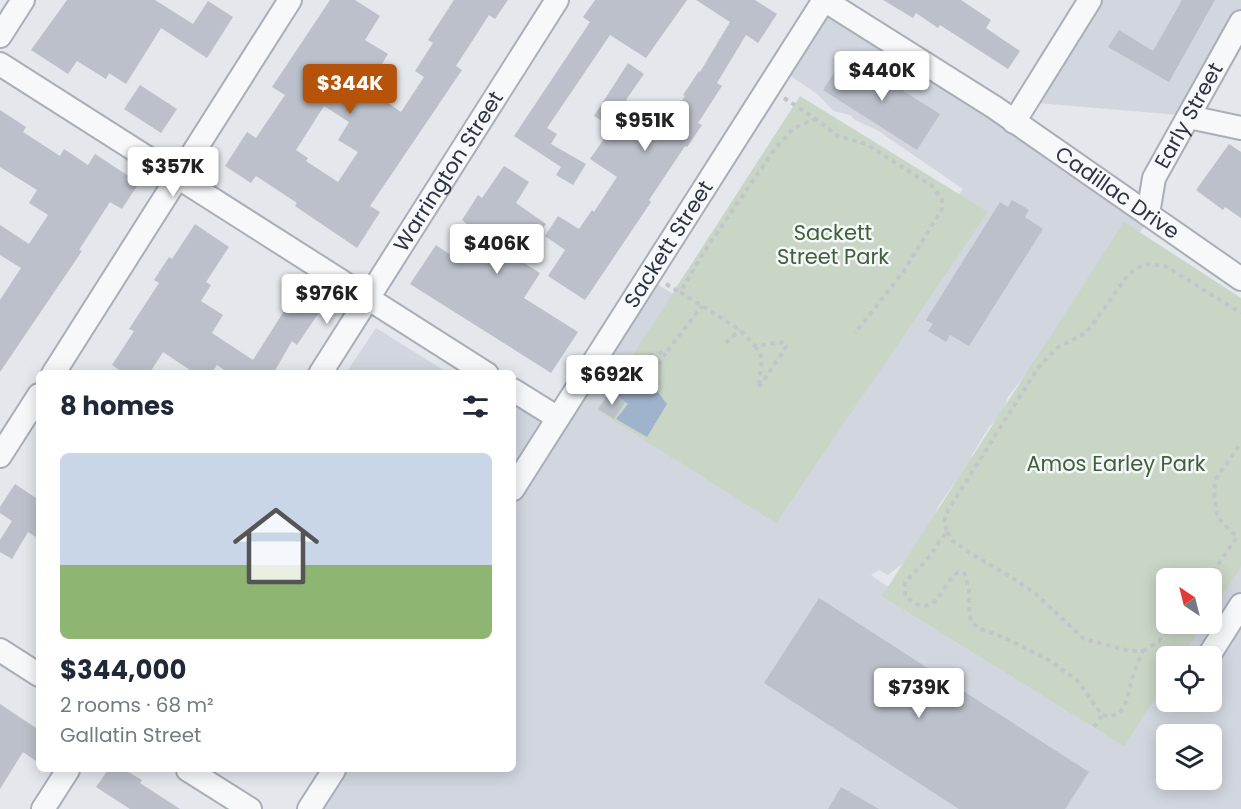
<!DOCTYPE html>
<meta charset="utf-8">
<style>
:root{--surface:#fff;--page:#f2f2f3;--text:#1f2937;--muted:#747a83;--line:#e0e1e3;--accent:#b45309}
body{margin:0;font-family:Poppins,sans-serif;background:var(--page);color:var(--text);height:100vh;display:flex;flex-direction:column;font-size:22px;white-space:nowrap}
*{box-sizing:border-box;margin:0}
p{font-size:20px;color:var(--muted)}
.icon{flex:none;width:33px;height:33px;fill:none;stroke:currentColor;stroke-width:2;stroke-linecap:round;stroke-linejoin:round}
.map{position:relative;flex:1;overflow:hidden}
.details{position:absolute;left:36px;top:370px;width:480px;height:402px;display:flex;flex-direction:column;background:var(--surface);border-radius:9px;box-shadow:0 3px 15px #0003}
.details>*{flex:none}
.needle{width:39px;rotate:325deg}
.buttons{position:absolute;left:1156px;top:568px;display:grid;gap:12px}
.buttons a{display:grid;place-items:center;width:66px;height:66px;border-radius:9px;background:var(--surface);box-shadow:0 3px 15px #0003;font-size:30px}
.price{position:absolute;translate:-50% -51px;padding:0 14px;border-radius:6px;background:#fff;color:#222;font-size:20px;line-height:39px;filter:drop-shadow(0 2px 3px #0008)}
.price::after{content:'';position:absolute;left:50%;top:36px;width:18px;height:14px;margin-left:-9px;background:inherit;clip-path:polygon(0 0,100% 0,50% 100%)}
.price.selected{background:var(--accent);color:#fff}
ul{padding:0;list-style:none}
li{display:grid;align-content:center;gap:12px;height:318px;padding:0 24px}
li+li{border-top:2px solid var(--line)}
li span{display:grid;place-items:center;height:186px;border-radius:9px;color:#555}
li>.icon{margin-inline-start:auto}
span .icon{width:108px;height:108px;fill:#fffc;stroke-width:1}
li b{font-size:26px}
h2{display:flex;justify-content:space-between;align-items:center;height:72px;padding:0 24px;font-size:26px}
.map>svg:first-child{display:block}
.built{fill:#d2d6de;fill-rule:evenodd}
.green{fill:#c9d6c5}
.water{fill:#9fb4cc}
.building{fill:#bbc0ca;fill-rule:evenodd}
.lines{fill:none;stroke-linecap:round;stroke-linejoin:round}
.minor-casing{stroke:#a9aeb7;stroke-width:26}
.path{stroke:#c2c5cb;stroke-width:4;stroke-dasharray:4.5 4.5;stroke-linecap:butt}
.minor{stroke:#f7f8fa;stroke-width:22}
.labels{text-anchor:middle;stroke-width:5;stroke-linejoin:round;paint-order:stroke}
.street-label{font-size:21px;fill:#2b3445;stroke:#f4f6f9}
.park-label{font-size:21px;fill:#3f6138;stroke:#f4f6f9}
</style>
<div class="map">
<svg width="1241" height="809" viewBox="0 0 1241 809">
<rect width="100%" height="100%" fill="#e4e7ec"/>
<g class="built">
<polygon points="1097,0 1241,0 1241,24 1179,115 1038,103"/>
<path d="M828 4 1152 215 1078 320 1025 375 1008 397 1002 415 989 427 972 455 968 472 953 485 939 505 920 550 888 575 879 570 871 575 963 638 1212 624V593L1241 549V809H313L339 770H513V390L560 412 653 282 830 385 963 189 877 130 855 120 850 115 834 111 816 93 786 73ZM1167 657H1212V702H1167ZM1167 735H1212V780H1167Z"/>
<polygon points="376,328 448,373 346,373"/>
</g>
<g class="green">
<polygon points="800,96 988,212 776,523 597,410"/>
<polygon points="1124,222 1241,298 1241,567 1212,611 1212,579 1167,579 1167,624 1203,624 1182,657 1167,657 1167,680 1124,746 882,596"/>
</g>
<polygon class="water" points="624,370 656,390 667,404 647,437 616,419 628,404 610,391"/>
<g class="building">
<polygon points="67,0 155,0 193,24 208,1 233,17 207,58 161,28 126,84 109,73 106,79 77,61 68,74 31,50"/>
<path d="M330 0H355L380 16 365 40 388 54 367 88 401 112 424 77 415 71 433 43 428 40 454 0H508L495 19 489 15 456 66 462 70 370 206 380 212 357 248 295 206 297 203 256 176 251 183 225 166 247 132 256 138 285 95 272 87ZM324 106 349 122 338 140 358 152 338 182 306 161 308 158 296 150Z"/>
<polygon points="595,0 687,0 646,58 610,35 547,128 557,134 551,144 586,164 573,185 556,175 561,167 514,136 590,22 583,17"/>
<polygon points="696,0 755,0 777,14 758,43 746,35 717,83 722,86 698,123 702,125 687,147 685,146 649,200 651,202 585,300 548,276 565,250 545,236 558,216 579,229 592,210 594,212 617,177 590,159 612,127 594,116 628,63 644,74 626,100 666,126 685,96 683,95 699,71 700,72 730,22"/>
<polygon points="883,0 961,0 991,20 986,28 1020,51 1008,69 940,25 938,28 916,13 913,18"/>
<polygon points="1182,0 1215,0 1169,82 1108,47 1119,30 1153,51"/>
<polygon points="846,55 940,114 917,150 823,90"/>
<polygon points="140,85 177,109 161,133 124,109"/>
<polygon points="0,110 26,127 23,132 60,156 64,149 88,165 95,154 139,183 122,209 110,202 79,250 82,251 0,372 0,300 21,268 0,255 0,225 29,244 48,215 29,203 37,190 0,167"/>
<polygon points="1229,144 1241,152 1241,218 1225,207 1223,210 1196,190"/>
<polygon points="504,166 529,182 516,203 546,224 521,261 540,273 524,298 578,332 551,373 410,284 436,245 449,254 468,225 462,220 478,195 482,198"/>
<polygon points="1012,200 1029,210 1025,217 1043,229 969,346 950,335 946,342 928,331 933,324 926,320 1000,202 1008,207"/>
<polygon points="195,224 229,247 206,282 211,285 201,301 223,315 212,333 253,360 296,292 322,308 297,345 292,341 273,374 230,374 217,365 211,374 196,374 163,352 149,374 125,374 112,365 134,331 129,329 159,283 154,280 169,257 172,259"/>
<polygon points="610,392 625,402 614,419 598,409"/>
<polygon points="15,484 39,500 39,539 28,532 12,559 0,552 0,540 12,521 0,513 0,507"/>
<polygon points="819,598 1089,772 1065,809 959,809 764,683"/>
<polygon points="0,704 39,730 39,763 23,752 0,789"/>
<polygon points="108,770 125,770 142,780 140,783 180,809 130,809 96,787"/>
<polygon points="841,787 879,809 828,809"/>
</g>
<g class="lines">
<defs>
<g id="minor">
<path id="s1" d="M824 0 994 107 1241 279"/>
<polyline points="0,36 23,0"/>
<polyline points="0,64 487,374"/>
<polyline points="1189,117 1241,128"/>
<polyline points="1014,122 1090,0"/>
<path id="s2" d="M1148 214 1154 178 1241 22"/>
<polyline points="53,374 290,0"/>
<path id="s3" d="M320 374 557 0"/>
<polyline points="513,390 558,418"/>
<polyline points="0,456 39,395"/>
<path id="s4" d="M513 489 824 0"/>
<polyline points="0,650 39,675"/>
<polyline points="1208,657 1241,605"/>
<polyline points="188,770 250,809"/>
<polyline points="43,809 68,770"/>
<polyline points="309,809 334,770"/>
</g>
</defs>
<use href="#minor" class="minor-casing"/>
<g class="path">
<polyline points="784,98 816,119 838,136 866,144 932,186 942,199 942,209 904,271 855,333"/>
<polyline points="666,284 680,292"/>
<polyline points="726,343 740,330"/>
<polyline points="755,346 762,358 759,386"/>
<polyline points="617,360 659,385"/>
<polyline points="624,364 668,350 702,306"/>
<polyline points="648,379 668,350"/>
<polyline points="759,387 786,347 784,342 755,346 740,330 680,292 706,249 776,147 794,128 816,119"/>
<path d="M947 532 952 540 970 553 1008 575 1036 594 1084 639 1130 651H1143C1139 661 1134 671 1131 682 1127 698 1125 721 1102 715L1078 681 1049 660 1005 638 978 628 972 622 969 614V590L965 574 958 572C938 587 938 623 905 596V582L932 554 939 542 947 532 944 521 948 510 1038 368 1057 348 1087 332 1129 274 1138 268 1147 264 1165 266 1241 313"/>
<polyline points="1208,579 1237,537 1217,517 1214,490 1216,479 1241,443"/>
<polyline points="1143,651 1159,641 1174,624"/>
<polyline points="1094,727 1102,715"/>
</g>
<use href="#minor" class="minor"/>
</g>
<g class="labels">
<g class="street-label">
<text dy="7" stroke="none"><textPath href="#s2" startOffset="108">Early Street</textPath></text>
<text dy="7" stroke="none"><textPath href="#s3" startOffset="240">Warrington Street</textPath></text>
<text dy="7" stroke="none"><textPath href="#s1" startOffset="351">Cadillac Drive</textPath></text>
<text dy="7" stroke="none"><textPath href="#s4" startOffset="290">Sackett Street</textPath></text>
</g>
<g class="park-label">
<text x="833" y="240">Sackett<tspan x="833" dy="24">Street Park</tspan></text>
<text x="1116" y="471">Amos Earley Park</text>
</g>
</g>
</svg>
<div class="buttons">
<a><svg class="needle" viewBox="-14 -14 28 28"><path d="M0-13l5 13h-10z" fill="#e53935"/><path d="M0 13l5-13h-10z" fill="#747a83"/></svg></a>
<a><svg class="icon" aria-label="locate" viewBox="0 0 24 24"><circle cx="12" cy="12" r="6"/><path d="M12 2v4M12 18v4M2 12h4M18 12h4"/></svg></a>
<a><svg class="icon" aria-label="layers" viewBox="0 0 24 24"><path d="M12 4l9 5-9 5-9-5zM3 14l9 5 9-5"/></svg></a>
</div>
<b class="price" style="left:882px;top:102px">$440K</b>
<b class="price selected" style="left:350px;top:115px">$344K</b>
<b class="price" style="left:645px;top:152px">$951K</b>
<b class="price" style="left:173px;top:198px">$357K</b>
<b class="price" style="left:497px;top:275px">$406K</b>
<b class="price" style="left:327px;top:325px">$976K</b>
<b class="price" style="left:612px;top:406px">$692K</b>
<b class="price" style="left:919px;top:719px">$739K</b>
<section class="details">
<h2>8 homes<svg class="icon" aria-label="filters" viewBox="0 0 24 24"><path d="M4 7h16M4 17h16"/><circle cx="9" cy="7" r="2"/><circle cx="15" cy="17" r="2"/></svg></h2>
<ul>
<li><span style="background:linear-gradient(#c9d6e8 60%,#8fb573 0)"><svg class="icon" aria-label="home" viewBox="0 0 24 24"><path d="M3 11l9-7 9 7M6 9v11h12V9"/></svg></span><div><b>$344,000</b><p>2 rooms · 68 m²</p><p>Gallatin Street</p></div></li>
</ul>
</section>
</div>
